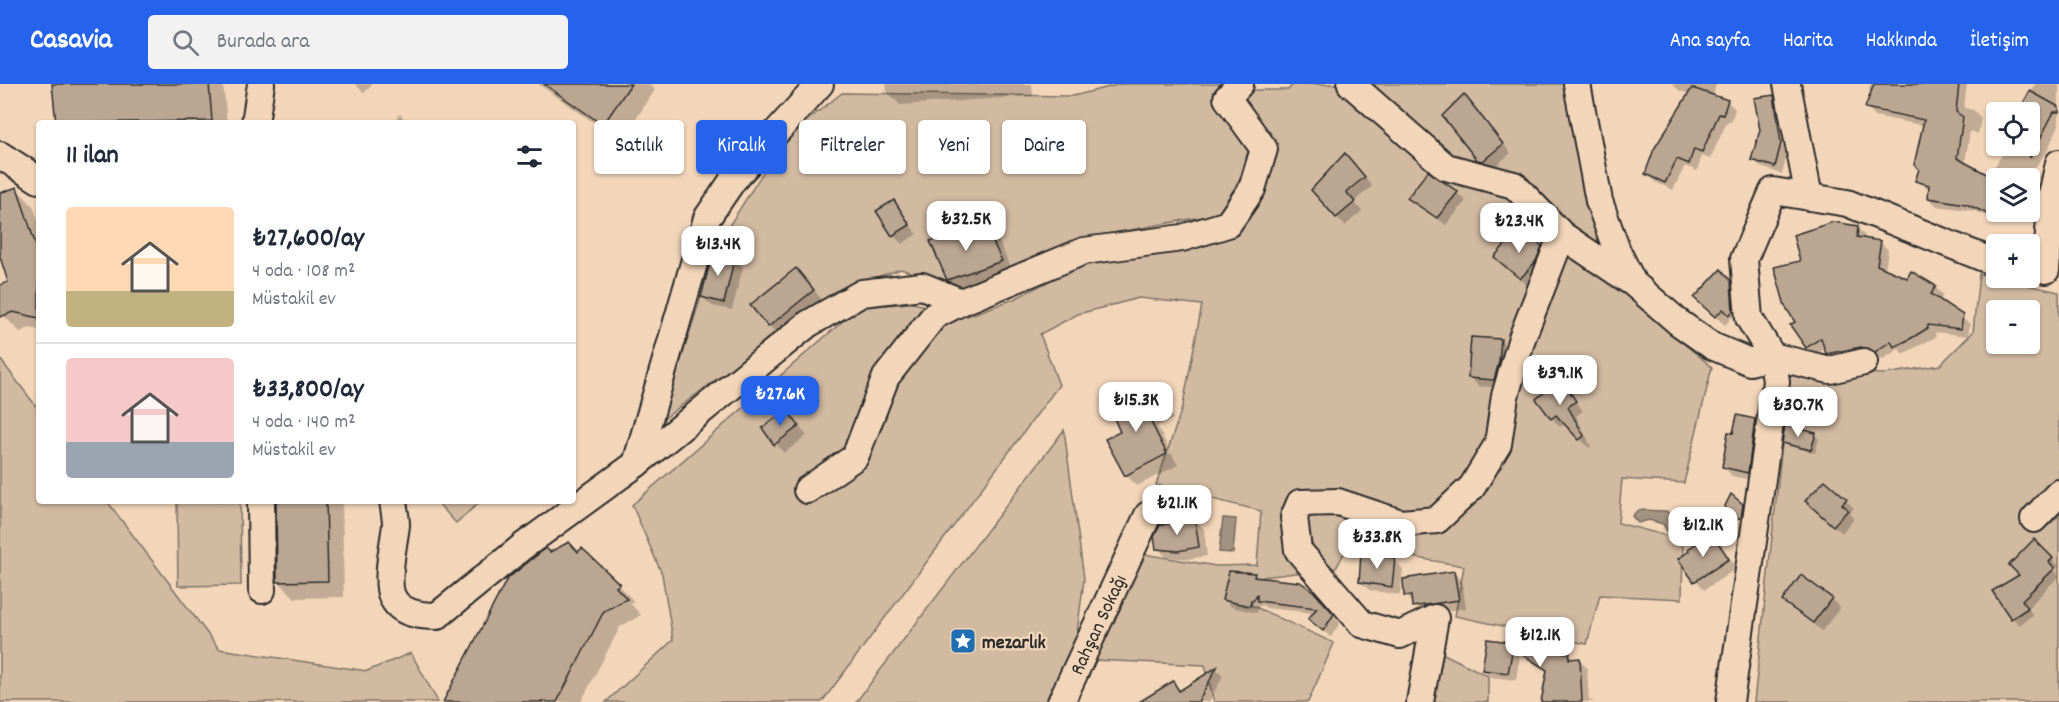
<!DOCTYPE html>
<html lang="tr">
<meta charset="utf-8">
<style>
:root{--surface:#fff;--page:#f2f2f3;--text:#1f2937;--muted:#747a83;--line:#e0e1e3;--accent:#2563eb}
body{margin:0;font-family:Dekko,sans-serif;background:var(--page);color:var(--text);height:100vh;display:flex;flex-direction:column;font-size:22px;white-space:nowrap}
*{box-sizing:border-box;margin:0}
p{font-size:20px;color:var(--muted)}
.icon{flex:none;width:33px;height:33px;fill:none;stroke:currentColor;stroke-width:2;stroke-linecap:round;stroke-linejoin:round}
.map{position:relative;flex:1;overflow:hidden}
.sheet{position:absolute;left:36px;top:36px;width:540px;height:384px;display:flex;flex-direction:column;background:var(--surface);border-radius:6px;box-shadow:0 2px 4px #0004}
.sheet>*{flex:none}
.hud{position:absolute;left:594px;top:36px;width:570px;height:54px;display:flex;gap:12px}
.controls{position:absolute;left:1986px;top:18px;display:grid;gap:12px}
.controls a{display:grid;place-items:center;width:54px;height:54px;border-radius:6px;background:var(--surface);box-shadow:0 2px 4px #0004;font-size:30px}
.price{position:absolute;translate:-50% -51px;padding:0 14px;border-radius:12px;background:#fff;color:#222;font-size:20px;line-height:39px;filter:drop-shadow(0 2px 3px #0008)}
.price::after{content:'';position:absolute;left:50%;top:36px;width:18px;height:14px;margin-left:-9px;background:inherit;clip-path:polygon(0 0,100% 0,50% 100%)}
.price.on{background:var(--accent);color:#fff}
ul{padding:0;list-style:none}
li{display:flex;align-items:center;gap:18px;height:150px;padding:0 30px}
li+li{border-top:2px solid var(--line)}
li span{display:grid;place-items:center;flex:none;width:168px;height:120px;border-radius:6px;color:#555}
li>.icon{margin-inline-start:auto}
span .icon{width:72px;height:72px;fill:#fffc;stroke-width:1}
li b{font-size:26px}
h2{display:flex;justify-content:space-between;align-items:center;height:72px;padding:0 30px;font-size:26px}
.pill{padding:0 21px;border-radius:6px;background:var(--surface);box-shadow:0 2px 4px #0004;font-size:21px;line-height:54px}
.pill.on{background:var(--accent);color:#fff}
header{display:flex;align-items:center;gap:36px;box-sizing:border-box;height:84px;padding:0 30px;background:var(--accent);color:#fff}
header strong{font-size:28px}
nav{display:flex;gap:33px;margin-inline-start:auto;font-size:21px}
.search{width:420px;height:54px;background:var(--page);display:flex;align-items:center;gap:15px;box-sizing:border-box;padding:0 21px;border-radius:6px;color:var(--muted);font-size:22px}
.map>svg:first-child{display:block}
.green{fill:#d2baa1;stroke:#7e7266;stroke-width:1.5;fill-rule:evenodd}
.water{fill:#a49280;stroke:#74695e;stroke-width:1.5}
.shadow{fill:#0003}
.building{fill:#bba692;stroke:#2b2b2b;stroke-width:1.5}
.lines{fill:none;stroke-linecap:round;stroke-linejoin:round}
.minor-casing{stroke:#2b2b2b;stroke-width:30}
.minor{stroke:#f3d6b9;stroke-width:26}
.labels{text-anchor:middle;stroke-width:4.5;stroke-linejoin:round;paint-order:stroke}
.street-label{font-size:20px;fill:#2b2b2b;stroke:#f3d6b9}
.poi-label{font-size:20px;font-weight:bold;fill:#2b2b2b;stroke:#f3d6b9;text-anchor:start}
</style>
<header>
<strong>Casavia</strong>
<div class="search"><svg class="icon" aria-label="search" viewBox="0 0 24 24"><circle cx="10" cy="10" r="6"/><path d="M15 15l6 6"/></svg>Burada ara</div>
<nav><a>Ana sayfa</a><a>Harita</a><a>Hakkında</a><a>İletişim</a></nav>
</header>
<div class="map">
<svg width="2059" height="618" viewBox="0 0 2059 618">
<rect width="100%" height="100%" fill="#f3d6b9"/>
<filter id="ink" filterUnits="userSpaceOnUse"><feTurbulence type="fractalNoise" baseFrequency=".0167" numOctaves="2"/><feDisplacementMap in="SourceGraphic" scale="12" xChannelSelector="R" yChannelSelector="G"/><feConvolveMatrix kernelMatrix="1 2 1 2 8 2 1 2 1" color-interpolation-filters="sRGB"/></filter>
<g filter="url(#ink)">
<g class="green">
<polygon points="1121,0 1232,0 1249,64 1241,94 1218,130 1075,156 965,208 901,185 835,207 662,336 718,159 785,54 842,9 1073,12"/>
<polygon points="1293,0 1338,0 1440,89 1506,111 1712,283 1684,399 1622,395 1618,439 1683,456 1682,515 1600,511 1587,560 1455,532 1464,482 1348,462 1336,484 1263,493 1251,521 1334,559 1308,618 1214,618 1205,581 1093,576 1138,469 1216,482 1257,481 1261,427 1156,401 1183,321 1202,221 1139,214 1078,230 1040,250 1059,301 822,618 606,618 673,556 662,490 632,421 859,223 912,219 922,221 934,232 968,232 1014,215 1084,179 1235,152 1260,112 1273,62 1239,16 1247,6 1288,6"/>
<polygon points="1362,0 1569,0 1610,176 1447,74"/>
<path d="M1979 190 2059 208V396L2026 428 2049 441 2059 431V618H1754L1790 287 1886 290 1940 281 1973 248ZM1996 226H2030V260H1996Z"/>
<polygon points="0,275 39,326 39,417 107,417 219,565 367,587 411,569 438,618 0,618"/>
<polygon points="1064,346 1084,495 1068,618 856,618"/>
<polygon points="177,417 240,417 241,501 178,502"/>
<polygon points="436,417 481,417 456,439"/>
<polygon points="1442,569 1488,592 1488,618 1414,618 1431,607"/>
</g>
<g class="water">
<polygon points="1638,426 1666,427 1679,435 1677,445 1673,448 1667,447 1663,440 1649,436 1638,439 1632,432"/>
<polygon points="1223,434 1236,435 1233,469 1219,468"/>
</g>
<g class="shadow">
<polygon points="53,0 223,0 227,39 57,39"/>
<polygon points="355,0 373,0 364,9"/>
<polygon points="538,0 649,0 655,6 621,57"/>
<polygon points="886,0 1032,0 1033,12 900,21 887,8"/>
<polygon points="1672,0 1716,0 1713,13 1727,17 1735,25 1731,38 1727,38 1710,75 1702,72 1697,87 1685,82 1673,106 1655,98 1647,90 1690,10 1680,7"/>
<polygon points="1870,0 1967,0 1964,24 1974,26 1981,34 1978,50 1970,47 1965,79 1988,92 2008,62 2030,62 2030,28 2020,28 2035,0 2059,0 2059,41 2046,69 2027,94 2018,88 2016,94 1996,94 1996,128 2002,128 1998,137 1975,127 1937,122 1929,114 1930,106 1917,96 1925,42 1875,32 1867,24 1872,9 1869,6"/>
<polygon points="1464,12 1511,69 1492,85 1478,75"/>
<polygon points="1773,13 1781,20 1788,68 1782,90 1761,83 1753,75"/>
<polygon points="400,30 408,39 391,39"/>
<polygon points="1353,80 1372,102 1354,118 1362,127 1345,142 1313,106"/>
<polygon points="17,105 33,122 39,139 39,246 30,244 20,248 3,231 0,222 0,202 10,199 0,168 0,111"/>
<polygon points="1457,109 1466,117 1446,141 1409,114"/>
<polygon points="893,118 917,150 902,160 893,151"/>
<polygon points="985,143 998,156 1014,190 961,208 948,195"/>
<polygon points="1857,144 1865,152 1865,155 1880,158 1888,166 1885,186 1908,196 1935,203 1943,211 1939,218 1970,240 1968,252 1935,248 1936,253 1903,270 1899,265 1883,275 1870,271 1836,277 1826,264 1815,271 1807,263 1797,239 1802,179"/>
<polygon points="2019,153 2033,156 2037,160 2036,174 2030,172 2030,160 2016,160"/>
<polygon points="1541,163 1550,172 1529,203 1505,181"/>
<polygon points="734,174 743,183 732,226 712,222 703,213"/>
<polygon points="805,195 822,216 778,250 769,242"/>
<polygon points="1729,196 1739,207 1739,239 1732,233 1725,241 1705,223"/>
<polygon points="1500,257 1509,265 1503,304 1478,302 1470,293"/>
<polygon points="1561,297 1583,327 1576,332 1591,362 1589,364 1566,339 1560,343 1552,334"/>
<polygon points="1154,305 1165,317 1173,335 1157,342 1170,367 1128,388 1128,392 1171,369 1178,381 1137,402 1126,391 1122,348"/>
<polygon points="787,328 807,352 784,369 764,345"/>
<polygon points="1755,336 1763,345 1756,397 1732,392 1724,383"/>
<polygon points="1815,351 1819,355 1815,369 1788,362 1784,358"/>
<polygon points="1826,398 1854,424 1849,429 1854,434 1842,449 1815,425"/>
<polygon points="278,417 342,417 344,513 295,514 278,497"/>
<polygon points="1742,421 1747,426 1745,438 1726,429"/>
<polygon points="1195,436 1204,445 1207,472 1188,475 1166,473 1158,464"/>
<polygon points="1712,451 1737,484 1704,506 1681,475"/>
<polygon points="2034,457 2059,482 2055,486 2059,492 2028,524 2033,531 2019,541 2013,534 2021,492"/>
<polygon points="582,466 634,517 630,519 641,531 620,543 581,618 448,618 550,469 578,470"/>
<polygon points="1395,476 1403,485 1400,511 1369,506 1360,497"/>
<polygon points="1454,488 1462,497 1466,524 1422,531 1405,511"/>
<polygon points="1254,491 1258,495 1320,516 1340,539 1331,553 1318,543 1314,529 1266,524 1263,521 1258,523 1257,529 1231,523 1224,515"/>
<polygon points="1831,515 1840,524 1822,547 1784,517"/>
<polygon points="1488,557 1569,570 1575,576 1579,576 1587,584 1589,616 1595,618 1542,618 1548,588 1520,571 1516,596 1491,593 1483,586"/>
<polygon points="1217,585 1223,592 1209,618 1151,618 1173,599 1181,607"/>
</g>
<g class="building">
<polygon points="52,0 209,0 212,37 56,39"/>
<polygon points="544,0 631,0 603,41"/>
<polygon points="1874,0 1959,0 1956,28 1963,33 1957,74 1996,95 1996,115 1990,131 1966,120 1928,114 1929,101 1915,97 1919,85 1914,81 1924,36 1865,24"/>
<polygon points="1692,4 1728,16 1723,31 1719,30 1702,68 1694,65 1689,80 1677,75 1665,99 1645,90 1654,65"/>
<polygon points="2030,7 2059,23 2059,28 2054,28 2030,74 2030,28 2018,28"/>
<polygon points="1464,10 1503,60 1483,77 1477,76 1442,32"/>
<polygon points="1774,11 1781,59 1775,83 1751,76 1760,46 1754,14"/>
<polygon points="1345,69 1365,93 1346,108 1355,118 1336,134 1311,106"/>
<polygon points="1428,87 1458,108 1437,134 1407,114"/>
<polygon points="17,103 39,171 39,234 13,228 0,233 0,201 8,198 0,173 0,109"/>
<polygon points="894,116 910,141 892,152 876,127"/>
<polygon points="1833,138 1858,142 1857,153 1881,157 1877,181 1907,194 1911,187 1936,202 1931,210 1963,231 1961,245 1928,241 1928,244 1910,255 1894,263 1891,257 1875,268 1861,263 1826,270 1821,254 1806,264 1790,241 1795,238 1785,222 1774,183 1800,177 1793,151"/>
<polygon points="985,142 1002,177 947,196 930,157"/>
<polygon points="1521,147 1542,162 1536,177 1520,195 1494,173 1511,154 1514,156"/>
<polygon points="713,167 735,172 724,219 701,213"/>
<polygon points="796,184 814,206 768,243 750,221"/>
<polygon points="1721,185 1731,197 1733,227 1729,231 1723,225 1715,233 1694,214"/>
<polygon points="1471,253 1501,255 1499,278 1494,296 1468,294"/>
<polygon points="1561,295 1576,317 1568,323 1584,352 1579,356 1556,331 1551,335 1536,315"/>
<polygon points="1154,304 1163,323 1147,330 1167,370 1125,392 1105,355 1120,348 1109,323"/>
<polygon points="787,326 799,342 774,361 762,344"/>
<polygon points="1737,331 1755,335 1748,389 1722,383 1728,348 1733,349"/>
<polygon points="1785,341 1816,349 1811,366 1782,359"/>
<polygon points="1825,396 1847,415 1842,420 1848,426 1833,442 1805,417"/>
<polygon points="1731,410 1743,420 1741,435 1725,429 1725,422"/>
<polygon points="276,417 326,417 328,497 277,498"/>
<polygon points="1195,435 1199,463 1178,467 1156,465 1154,453 1160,441"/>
<polygon points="1712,449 1729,475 1694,498 1678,475 1689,467 1688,465"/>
<polygon points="2034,455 2053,474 2049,478 2055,484 2022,516 2028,524 2011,535 1992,507 2019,491 2009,481"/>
<polygon points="569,458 578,468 582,464 620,500 616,503 627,515 604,527 557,618 443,618 507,495 546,464 550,468"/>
<polygon points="1361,469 1395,474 1392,503 1359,498"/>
<polygon points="1229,487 1255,489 1254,493 1300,498 1313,507 1334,530 1323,547 1308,535 1317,524 1257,517 1257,510 1254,516 1251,516 1250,522 1222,516"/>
<polygon points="1454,487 1459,516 1412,523 1411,512 1404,512 1403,495"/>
<polygon points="1801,491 1832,514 1813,539 1782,517"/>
<polygon points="1487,555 1540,562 1541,559 1560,568 1570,569 1569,575 1580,574 1582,618 1541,618 1547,586 1513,564 1508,589 1482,586"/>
<polygon points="1217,583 1198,618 1139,618 1173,597 1179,607"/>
</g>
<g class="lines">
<defs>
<g id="minor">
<polyline points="1351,0 1446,83 1514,101 1562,151 1630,197"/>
<polyline points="1577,0 1599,117 1617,167 1633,199 1678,238 1712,262 1750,278 1772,272 1830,286 1864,278"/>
<polyline points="1787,0 1809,113"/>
<polyline points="255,39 261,0"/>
<polyline points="0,71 39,96"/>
<polyline points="2046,186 2052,111 2059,79"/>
<polyline points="636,380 808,240 862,209 922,202 961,218"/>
<polyline points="807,406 855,373 886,293 934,232 961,218 1084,167 1182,154 1228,140 1252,105 1264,65 1227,14 1240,0"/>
<polyline points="261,417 262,506"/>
<path d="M393 417C394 425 396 433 396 441 394 459 385 496 392 512 399 530 420 532 437 532L522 463 636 380 707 134 733 96 820 0"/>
<polyline points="2034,435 2059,409"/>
<path id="s1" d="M1061 618 1148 431"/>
<polyline points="1420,618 1435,534 1400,551 1362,540 1298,466 1294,433 1300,419 1338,418 1401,439 1437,436 1472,403 1498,360 1505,312 1522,254 1562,151"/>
<polyline points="1730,618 1776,297 1772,272 1749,234 1744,175 1773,107 1847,119 1996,179"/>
</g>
</defs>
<use href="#minor" class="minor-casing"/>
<use href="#minor" class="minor"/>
</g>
</g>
<defs>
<symbol id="sight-square" viewBox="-11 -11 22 22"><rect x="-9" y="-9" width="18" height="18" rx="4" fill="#1f6fb2" stroke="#f3d6b9"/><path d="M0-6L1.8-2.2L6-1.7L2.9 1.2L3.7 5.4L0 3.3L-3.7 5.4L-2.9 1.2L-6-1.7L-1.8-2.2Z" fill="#fff"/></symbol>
</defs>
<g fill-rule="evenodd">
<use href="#sight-square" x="948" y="542" width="30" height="30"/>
</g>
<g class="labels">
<g class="street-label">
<text dy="7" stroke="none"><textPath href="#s1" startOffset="86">Rahşan Sokağı</textPath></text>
</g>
<g class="poi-label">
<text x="982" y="564">mezarlık</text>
</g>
</g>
</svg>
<div class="controls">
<a><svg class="icon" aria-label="locate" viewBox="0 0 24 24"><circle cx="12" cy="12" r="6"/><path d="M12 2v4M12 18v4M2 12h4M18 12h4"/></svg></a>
<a><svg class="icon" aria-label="layers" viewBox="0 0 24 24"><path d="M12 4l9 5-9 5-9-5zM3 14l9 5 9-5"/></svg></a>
<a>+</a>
<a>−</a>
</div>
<b class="price" style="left:966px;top:168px">₺32.5K</b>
<b class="price" style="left:1519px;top:170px">₺23.4K</b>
<b class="price" style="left:718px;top:193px">₺13.4K</b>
<b class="price" style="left:1560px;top:322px">₺39.1K</b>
<b class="price on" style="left:780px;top:343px">₺27.6K</b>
<b class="price" style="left:1136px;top:349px">₺15.3K</b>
<b class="price" style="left:1798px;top:354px">₺30.7K</b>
<b class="price" style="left:1177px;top:452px">₺21.1K</b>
<b class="price" style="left:1703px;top:474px">₺12.1K</b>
<b class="price" style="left:1377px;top:486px">₺33.8K</b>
<b class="price" style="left:1540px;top:584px">₺12.1K</b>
<div class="hud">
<a class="pill">Satılık</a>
<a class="pill on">Kiralık</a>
<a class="pill">Filtreler</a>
<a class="pill">Yeni</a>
<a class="pill">Daire</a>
</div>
<section class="sheet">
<h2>11 ilan<svg class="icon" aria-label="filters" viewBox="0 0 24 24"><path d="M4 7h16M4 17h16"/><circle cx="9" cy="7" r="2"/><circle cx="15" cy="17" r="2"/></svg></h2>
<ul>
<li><span style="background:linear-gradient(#ffd9b3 70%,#c2b280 0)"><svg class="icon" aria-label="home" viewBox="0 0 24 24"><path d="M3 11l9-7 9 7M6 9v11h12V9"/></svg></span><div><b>₺27,600/ay</b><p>4 oda · 108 m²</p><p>Müstakil ev</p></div></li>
<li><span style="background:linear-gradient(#f6c9c9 70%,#9aa5b1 0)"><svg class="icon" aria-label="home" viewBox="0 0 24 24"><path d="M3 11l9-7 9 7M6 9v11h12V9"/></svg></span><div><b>₺33,800/ay</b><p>4 oda · 140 m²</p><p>Müstakil ev</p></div></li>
</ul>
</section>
</div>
